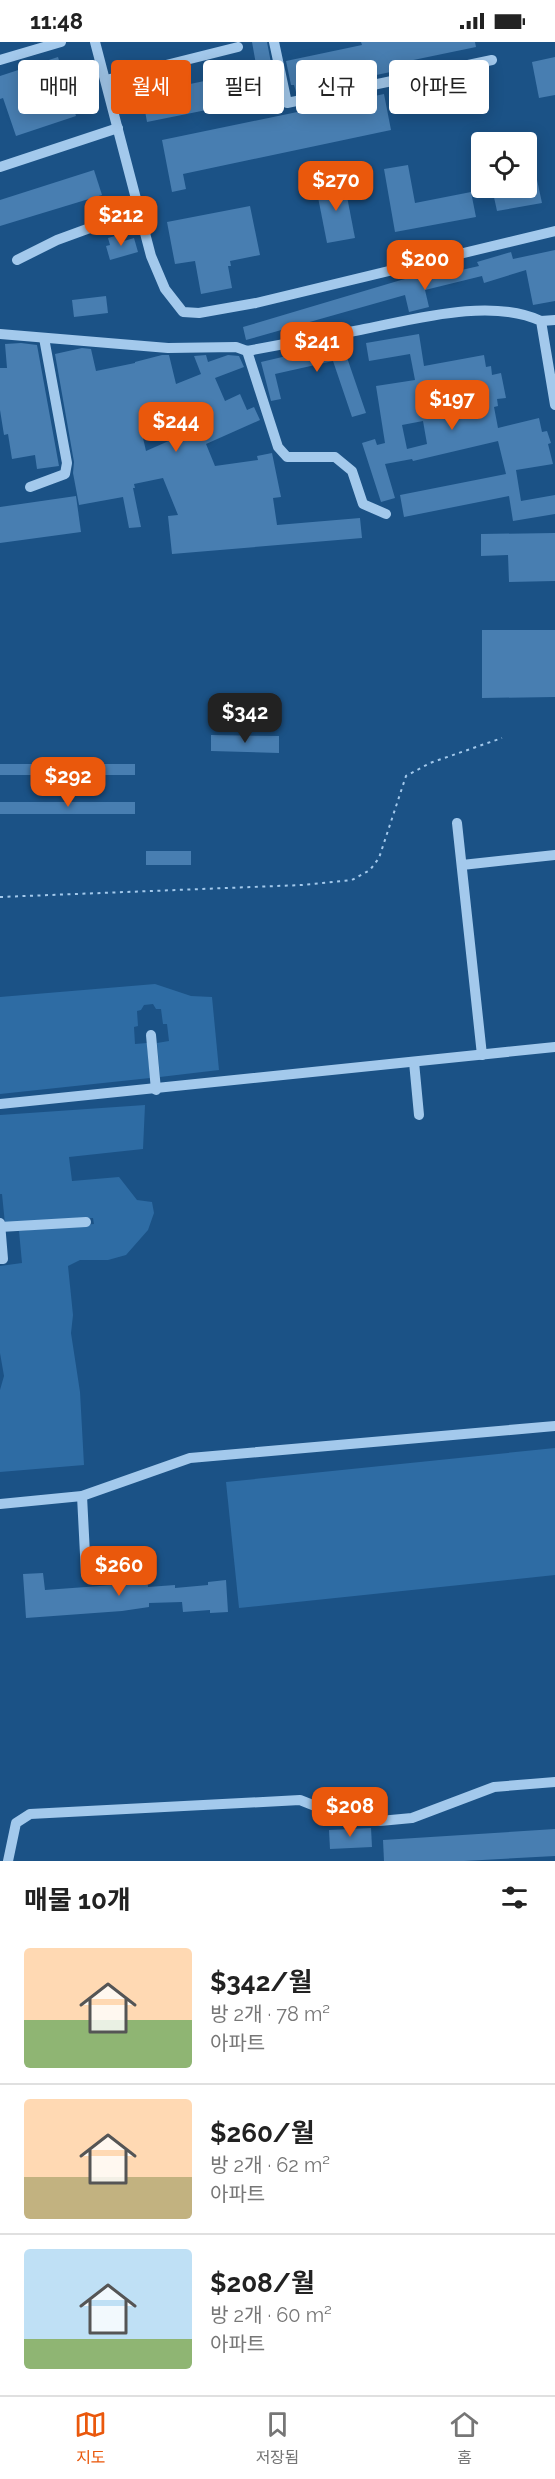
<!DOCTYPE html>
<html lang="ko">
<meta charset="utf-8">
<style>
:root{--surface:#fff;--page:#f2f2f2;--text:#222;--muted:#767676;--line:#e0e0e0;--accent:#ea580c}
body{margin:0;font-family:Raleway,"Noto Sans KR",sans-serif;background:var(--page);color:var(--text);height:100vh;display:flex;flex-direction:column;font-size:22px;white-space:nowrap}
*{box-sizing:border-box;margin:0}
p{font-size:20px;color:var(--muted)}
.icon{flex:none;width:33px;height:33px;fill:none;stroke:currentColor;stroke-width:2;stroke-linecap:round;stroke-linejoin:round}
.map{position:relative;height:1819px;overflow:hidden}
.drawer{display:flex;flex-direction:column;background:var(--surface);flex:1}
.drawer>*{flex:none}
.guide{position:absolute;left:18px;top:18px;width:519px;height:54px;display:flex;gap:12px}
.buttons{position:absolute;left:471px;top:90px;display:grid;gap:12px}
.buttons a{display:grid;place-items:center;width:66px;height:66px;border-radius:6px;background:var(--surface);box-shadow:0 3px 15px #0003;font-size:30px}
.price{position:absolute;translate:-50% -51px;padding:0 14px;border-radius:12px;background:var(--accent);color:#fff;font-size:20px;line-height:39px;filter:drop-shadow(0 2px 3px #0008)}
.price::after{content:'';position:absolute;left:50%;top:36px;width:18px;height:14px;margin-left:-9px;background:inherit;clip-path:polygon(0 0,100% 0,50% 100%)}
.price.selected{background:#222;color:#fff}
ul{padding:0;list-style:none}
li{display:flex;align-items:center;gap:18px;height:150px;padding:0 24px}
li+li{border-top:2px solid var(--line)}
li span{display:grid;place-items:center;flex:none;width:168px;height:120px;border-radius:6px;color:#555}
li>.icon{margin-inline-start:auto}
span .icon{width:72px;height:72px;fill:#fffc;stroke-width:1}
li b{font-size:26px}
h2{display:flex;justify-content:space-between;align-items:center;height:72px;padding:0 24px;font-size:26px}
.pill{padding:0 21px;border-radius:6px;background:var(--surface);box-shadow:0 3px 15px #0003;font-size:21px;line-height:54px}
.pill.selected{background:var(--accent);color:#fff}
.status{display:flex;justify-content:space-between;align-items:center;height:42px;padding:0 30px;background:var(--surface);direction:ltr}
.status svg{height:16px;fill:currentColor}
.tabs{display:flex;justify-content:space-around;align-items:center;height:84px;border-top:2px solid var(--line);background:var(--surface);font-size:16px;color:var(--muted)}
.tabs a{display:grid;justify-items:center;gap:3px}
.tabs .selected{color:var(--accent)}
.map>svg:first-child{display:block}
.green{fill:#2e6ca4}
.building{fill:#487eb1;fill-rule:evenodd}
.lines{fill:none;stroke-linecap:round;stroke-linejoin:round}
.path{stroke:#a3c9ec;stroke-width:2;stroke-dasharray:3 4.5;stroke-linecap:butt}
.minor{stroke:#a3c9ec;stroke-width:10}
</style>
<div class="status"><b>11:48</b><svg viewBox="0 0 49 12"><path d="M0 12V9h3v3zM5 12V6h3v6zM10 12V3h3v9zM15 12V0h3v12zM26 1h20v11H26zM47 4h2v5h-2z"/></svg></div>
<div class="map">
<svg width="555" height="1819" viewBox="0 0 555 1819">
<rect width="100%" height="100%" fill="#1b5286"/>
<g class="green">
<polygon points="155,942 191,954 212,955 219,1028 160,1035 157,1001 169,999 167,982 163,982 161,967 156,967 153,962 144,963 141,968 137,969 138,984 134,985 135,1002 147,1001 150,1036 0,1052 0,955"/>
<polygon points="145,1063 143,1107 69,1115 72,1139 119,1135 137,1158 152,1160 154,1171 148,1188 126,1213 108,1218 80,1218 68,1224 73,1273 71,1291 80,1350 84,1423 0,1430 0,1348 4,1334 0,1311 0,1224 22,1221 19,1189 94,1182 93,1176 5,1182 2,1152 0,1152 0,1073"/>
<polygon points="555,1406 555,1533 239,1566 226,1440"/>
</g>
<g class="building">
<polygon points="252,0 267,0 276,47 269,48 271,55 147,80 142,52 257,28"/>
<polygon points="361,0 475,0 476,5 399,21 400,28 296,50 294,43 291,43 286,19 362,3"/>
<polygon points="58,15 76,74 16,94 3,56 0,57 0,34"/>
<polygon points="555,15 555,53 539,56 532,20"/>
<polygon points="384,52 391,88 183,132 186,147 172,150 162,98"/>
<polygon points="408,123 415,161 471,150 476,175 395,190 384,127"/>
<polygon points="94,128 102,153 0,184 0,158"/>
<polygon points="536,133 542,161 497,169 492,146 526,146 526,135"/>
<polygon points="344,139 355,196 327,201 316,145"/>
<polygon points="250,164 260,213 230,219 231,224 228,224 232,246 201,252 195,219 175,222 167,180"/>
<polygon points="122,192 124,199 134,196 138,210 110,218 106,204 110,203 108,196"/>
<polygon points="555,208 555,259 533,263 526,228 484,241 482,234 425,248 429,265 409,270 405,253 246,298 243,285 401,238 421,233 422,237 479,224 477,220 511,210 513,217"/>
<polygon points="106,254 108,271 74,275 72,258"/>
<path d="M419 292 424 324 484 313 486 325 491 324 492 333 501 331 506 356 497 357 498 364 494 365 498 386 539 376 542 390 547 389 551 401 548 402 553 422 516 428 521 459 555 453V472L513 479 509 454 404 475 400 453 506 432 498 399 413 419 412 417 385 422 395 456 381 460 362 401 375 397 377 403 385 401 376 344 415 338 410 312 369 319 366 301ZM423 379 427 402 407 407 402 383Z"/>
<polygon points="21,301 37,303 59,424 37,427 35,413 12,417 8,392 4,393 0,368 0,326 7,326 5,302"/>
<polygon points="342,301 366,371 352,375 333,319 275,332 281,357 271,359 261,320"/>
<path d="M82 306 91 307 96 329 135 321V320L162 313H169L176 342 201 332 194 314 206 313 208 320 228 313 239 314 244 325 215 336 225 359 240 352 247 368 254 365 260 378 206 402 215 424 258 418 257 414 272 411 281 455 273 456 277 483 360 476 362 496 172 512 168 474 178 473 163 436 134 442 135 446H133L141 485 129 486 123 455 79 463 73 431 74 420 55 312ZM180 370 189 390 146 409 141 387Z"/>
<polygon points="76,454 81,490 0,501 0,465"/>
<polygon points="555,491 555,539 509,540 508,513 481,514 481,492"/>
<polygon points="482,588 555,588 555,655 482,656"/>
<polygon points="211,693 279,694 279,711 211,709"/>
<rect x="0" y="722" width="135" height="11"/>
<rect x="0" y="760" width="135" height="12"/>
<rect x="146" y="809" width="45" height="14"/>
<polygon points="137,1528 147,1535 148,1545 175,1543 175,1546 208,1543 208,1540 226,1538 228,1570 210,1571 210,1568 183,1570 182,1560 149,1561 149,1565 122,1569 26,1576 23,1532 43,1531 45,1548 127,1542 127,1536"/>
<polygon points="371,1786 372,1805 330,1807 329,1788"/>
<polygon points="555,1787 555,1814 464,1819 384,1819 383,1798"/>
</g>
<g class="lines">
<polyline class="path" points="0,855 302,843 352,838 370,828 379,816 406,734 430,721 502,696"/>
<g class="minor">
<polyline points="95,0 151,214 165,247 183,270 199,271 256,261 555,189"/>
<polyline points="274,0 287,61 492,18"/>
<polyline points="0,18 61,0"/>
<polyline points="106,38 238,5"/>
<polyline points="0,125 118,86"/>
<polyline points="17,218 57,198 139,168"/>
<polyline points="541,279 555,278"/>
<path d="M0 292 168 306 236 305 247 309C284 302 322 295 360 288 412 278 490 255 541 279L555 363"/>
<polyline points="247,309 278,405 287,415 335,415 352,429 363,462 386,472"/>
<polyline points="30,445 65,432 67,421 44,296"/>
<polyline points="457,781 482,1013"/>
<polyline points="462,823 555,813"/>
<polyline points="151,993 156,1048"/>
<polyline points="414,1020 419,1073"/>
<polyline points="0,1062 555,1005"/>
<polyline points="0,1181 3,1217 0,1217"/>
<polyline points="0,1185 86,1180"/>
<polyline points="82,1454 86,1532"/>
<polyline points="0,1462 82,1454 190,1416 555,1384"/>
<polyline points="8,1819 16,1781 30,1772 300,1758 343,1775 380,1779 412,1776 494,1745 555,1740"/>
</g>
</g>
</svg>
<div class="buttons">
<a><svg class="icon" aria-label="locate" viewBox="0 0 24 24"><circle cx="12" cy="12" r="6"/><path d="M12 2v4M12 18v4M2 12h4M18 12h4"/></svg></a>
</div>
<b class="price" style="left:336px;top:170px">$270</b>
<b class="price" style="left:121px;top:205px">$212</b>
<b class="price" style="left:425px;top:249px">$200</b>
<b class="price" style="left:317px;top:331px">$241</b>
<b class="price" style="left:452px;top:389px">$197</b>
<b class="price" style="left:176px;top:411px">$244</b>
<b class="price selected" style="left:245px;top:702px">$342</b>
<b class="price" style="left:68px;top:766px">$292</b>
<b class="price" style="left:119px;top:1555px">$260</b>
<b class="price" style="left:350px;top:1796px">$208</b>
<div class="guide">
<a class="pill">매매</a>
<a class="pill selected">월세</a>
<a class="pill">필터</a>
<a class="pill">신규</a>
<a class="pill">아파트</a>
</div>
</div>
<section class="drawer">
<h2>매물 10개<svg class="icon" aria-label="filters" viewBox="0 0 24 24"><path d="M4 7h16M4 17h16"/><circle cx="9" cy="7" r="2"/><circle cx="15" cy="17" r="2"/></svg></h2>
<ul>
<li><span style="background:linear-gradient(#ffd9b3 60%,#8fb573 0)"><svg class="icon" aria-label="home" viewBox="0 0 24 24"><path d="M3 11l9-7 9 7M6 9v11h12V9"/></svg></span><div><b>$342/월</b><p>방 2개 · 78 m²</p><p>아파트</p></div></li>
<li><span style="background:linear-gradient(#ffd9b3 65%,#c2b280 0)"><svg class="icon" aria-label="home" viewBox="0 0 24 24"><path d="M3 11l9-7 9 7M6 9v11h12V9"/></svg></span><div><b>$260/월</b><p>방 2개 · 62 m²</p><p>아파트</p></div></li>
<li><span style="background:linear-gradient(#bfe0f5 75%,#8fb573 0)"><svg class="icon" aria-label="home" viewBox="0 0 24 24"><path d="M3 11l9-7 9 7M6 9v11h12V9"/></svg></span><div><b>$208/월</b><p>방 2개 · 60 m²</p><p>아파트</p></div></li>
</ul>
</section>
<nav class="tabs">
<a class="selected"><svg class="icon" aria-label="map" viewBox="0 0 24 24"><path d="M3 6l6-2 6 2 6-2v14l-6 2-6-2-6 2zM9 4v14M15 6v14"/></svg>지도</a>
<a><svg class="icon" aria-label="saved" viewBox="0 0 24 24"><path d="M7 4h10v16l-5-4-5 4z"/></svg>저장됨</a>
<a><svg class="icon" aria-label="home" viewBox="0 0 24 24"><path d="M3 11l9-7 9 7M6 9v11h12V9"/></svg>홈</a>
</nav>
